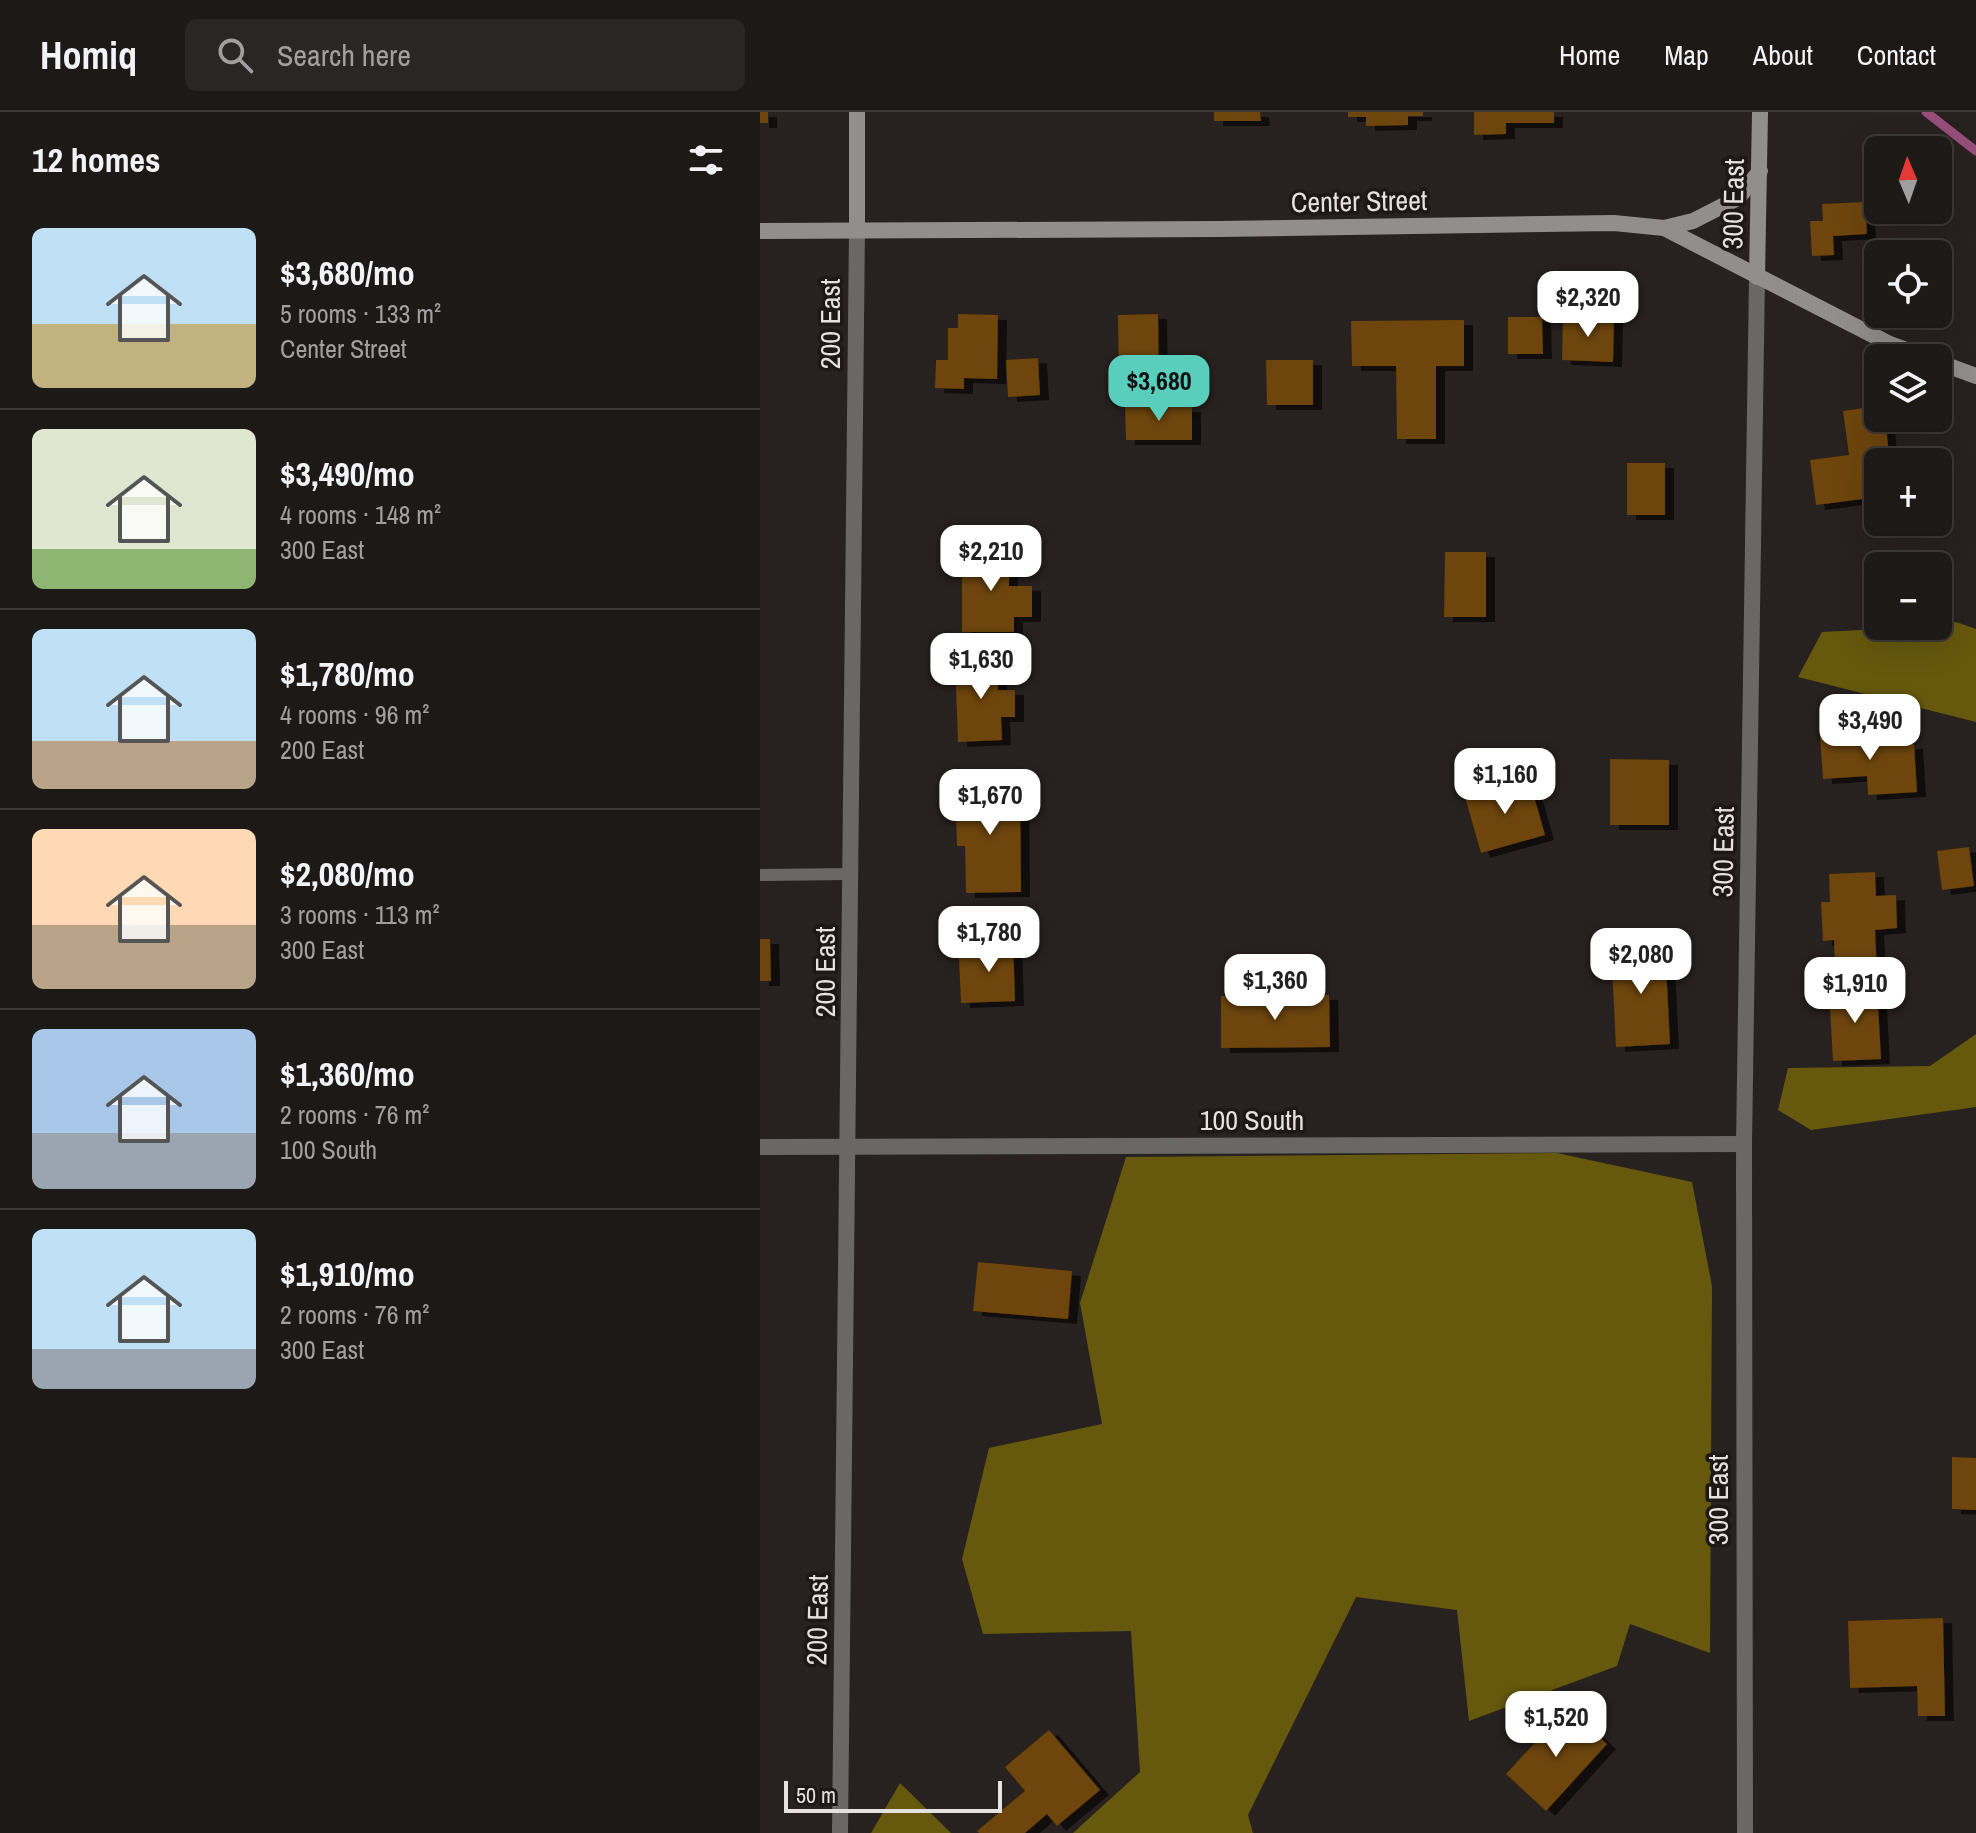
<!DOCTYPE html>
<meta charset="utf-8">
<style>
:root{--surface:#1d1917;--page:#2a2624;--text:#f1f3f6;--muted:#a0a0a1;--line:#3b3836;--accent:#5acebc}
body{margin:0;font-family:"Archivo Narrow",sans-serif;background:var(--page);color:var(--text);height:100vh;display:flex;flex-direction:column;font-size:30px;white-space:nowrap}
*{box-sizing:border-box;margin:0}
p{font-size:26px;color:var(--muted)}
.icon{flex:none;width:44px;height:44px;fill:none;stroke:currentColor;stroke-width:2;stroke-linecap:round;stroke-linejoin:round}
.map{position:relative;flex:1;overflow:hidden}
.side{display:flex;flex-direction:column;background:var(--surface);width:760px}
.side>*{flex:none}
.needle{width:52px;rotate:358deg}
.fabs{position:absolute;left:1104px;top:24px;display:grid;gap:16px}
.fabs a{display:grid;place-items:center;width:88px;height:88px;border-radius:12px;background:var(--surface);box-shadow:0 8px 32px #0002,0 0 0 2px var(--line);font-size:40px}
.scale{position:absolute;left:24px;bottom:20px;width:218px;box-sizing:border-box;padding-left:8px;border:4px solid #e5e1e0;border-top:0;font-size:22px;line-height:28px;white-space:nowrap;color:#e5e1e0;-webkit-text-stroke:6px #1d1816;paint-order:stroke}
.price{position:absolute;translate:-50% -68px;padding:0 18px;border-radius:16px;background:#fff;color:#222;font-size:26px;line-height:52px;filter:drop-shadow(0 2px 4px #0008)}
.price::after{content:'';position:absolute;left:50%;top:48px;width:24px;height:18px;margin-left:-12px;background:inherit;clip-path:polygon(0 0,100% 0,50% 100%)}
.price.current{background:var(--accent);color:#111}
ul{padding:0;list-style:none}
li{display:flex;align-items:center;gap:24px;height:200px;padding:0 32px}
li+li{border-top:2px solid var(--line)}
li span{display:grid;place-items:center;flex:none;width:224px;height:160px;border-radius:12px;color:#555}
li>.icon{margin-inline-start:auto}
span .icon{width:96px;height:96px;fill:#fffc;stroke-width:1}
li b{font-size:34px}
h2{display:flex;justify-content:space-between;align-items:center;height:96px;padding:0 32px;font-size:34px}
header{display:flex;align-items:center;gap:48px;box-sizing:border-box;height:112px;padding:0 40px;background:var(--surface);border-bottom:2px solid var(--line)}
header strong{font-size:38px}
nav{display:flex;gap:44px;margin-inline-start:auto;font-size:28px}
.search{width:560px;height:72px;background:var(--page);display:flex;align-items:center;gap:20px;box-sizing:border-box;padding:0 28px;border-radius:12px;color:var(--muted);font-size:30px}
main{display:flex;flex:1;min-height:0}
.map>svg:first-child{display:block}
.forest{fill:#66580d}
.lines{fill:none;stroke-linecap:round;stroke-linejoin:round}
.stream{stroke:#964e7b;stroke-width:9}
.building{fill:#6e4407;filter:url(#shadow)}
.lane{stroke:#6a6767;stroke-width:12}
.street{stroke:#6a6767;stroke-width:16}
.secondary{stroke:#938e8e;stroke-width:16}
.labels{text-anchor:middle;stroke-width:7;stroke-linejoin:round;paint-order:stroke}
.street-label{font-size:28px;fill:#e5e1e0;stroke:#1d1816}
</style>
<header>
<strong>Homiq</strong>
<div class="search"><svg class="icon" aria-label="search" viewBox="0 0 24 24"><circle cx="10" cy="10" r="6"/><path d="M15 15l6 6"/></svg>Search here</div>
<nav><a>Home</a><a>Map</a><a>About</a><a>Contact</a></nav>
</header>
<main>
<section class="side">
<h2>12 homes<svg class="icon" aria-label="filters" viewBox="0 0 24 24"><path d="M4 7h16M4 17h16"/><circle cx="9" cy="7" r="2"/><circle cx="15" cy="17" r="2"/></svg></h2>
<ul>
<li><span style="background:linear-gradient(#bfe0f5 60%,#c2b280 0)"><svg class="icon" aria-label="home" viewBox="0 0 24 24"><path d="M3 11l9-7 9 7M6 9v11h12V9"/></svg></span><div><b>$3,680/mo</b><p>5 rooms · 133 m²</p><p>Center Street</p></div></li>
<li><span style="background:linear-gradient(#dfe7d0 75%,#8fb573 0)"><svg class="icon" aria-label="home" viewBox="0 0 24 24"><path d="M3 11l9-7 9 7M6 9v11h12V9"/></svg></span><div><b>$3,490/mo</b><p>4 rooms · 148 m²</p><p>300 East</p></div></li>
<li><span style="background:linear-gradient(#bfe0f5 70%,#b9a48a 0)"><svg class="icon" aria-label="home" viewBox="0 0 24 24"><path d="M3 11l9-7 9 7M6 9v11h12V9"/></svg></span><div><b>$1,780/mo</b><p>4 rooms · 96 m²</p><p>200 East</p></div></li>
<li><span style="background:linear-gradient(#ffd9b3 60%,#b9a48a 0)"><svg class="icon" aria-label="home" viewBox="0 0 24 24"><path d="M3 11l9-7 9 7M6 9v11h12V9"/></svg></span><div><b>$2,080/mo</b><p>3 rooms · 113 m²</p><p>300 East</p></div></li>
<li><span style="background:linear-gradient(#a9c7e8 65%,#9aa5b1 0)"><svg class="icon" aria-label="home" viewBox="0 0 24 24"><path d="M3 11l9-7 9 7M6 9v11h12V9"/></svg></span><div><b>$1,360/mo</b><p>2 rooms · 76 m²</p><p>100 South</p></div></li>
<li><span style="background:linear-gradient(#bfe0f5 75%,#9aa5b1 0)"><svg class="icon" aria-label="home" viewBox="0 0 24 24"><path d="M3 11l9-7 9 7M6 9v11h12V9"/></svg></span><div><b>$1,910/mo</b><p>2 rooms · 76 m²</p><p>300 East</p></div></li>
</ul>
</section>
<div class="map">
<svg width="1216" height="1721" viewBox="0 0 1216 1721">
<defs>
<filter id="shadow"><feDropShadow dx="9" dy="5" stdDeviation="0" flood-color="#0009"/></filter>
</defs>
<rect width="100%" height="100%" fill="#27211f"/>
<g class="forest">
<polygon points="1196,510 1216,517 1216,610 1038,565 1062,520 1178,514 1178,511"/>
<polygon points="1216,922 1216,995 1051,1018 1018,998 1028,956 1170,954"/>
<polygon points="797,1041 932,1070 952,1174 950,1541 870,1512 857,1554 709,1609 697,1498 596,1485 488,1703 493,1721 313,1721 380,1660 371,1519 223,1522 202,1447 229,1336 342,1312 320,1191 366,1045"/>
<polygon points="140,1671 191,1721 111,1721"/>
</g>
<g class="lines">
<polyline class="stream" points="1166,0 1216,39"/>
</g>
<g class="building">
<rect x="0" y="0" width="8" height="11"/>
<polygon points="454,0 500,0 501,9 454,9"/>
<polygon points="588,0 663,0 663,4 648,4 648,13 606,14 606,5 588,5"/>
<polygon points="714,0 794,0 794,11 746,11 746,22 714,23"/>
<polygon points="1105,90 1107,122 1073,124 1074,143 1052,144 1050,109 1063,109 1062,92"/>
<polygon points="198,202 238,203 237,267 204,266 204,277 175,276 176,248 188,248 188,216 198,216"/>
<polygon points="398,202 399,274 359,275 358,203"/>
<polygon points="803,204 854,205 853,250 802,248"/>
<polygon points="748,205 782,205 783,242 748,242"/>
<polygon points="704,208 704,254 676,254 676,327 637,327 636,254 592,254 591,209"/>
<polygon points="278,246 280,283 248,285 246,248"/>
<polygon points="506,248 553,248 553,293 507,293"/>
<polygon points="1118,294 1118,306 1125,306 1130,350 1118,350 1118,385 1056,393 1050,348 1089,343 1083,299"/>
<polygon points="365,295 432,295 432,328 366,328"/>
<rect x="867" y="351" width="38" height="52"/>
<polygon points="202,438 249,438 249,474 272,474 272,505 254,505 254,520 202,520"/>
<polygon points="685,440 726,440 726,505 684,505"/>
<polygon points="237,548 238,578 255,578 255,605 241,605 242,628 198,630 195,549"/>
<polygon points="1115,620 1115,634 1154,632 1157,680 1108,683 1107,664 1063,667 1060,623"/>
<polygon points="850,647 909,648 909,713 850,713"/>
<polygon points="769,667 785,723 721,741 705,685"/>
<polygon points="260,673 261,780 206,781 205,734 197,734 195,674"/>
<polygon points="1209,735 1214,774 1182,778 1177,739"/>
<polygon points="1115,760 1116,784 1136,783 1137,816 1115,818 1117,859 1075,861 1074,828 1063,829 1061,790 1070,790 1069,762"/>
<polygon points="0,827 10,827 11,869 0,869"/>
<polygon points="253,827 255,889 201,891 199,846 226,845 226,828"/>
<polygon points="905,832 910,932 856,935 851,836"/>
<polygon points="1117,876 1121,947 1073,949 1069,879"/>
<polygon points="569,883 570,935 461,936 461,884"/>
<polygon points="218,1150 312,1159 308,1207 213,1199"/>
<polygon points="1192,1345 1216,1346 1216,1398 1192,1397"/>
<polygon points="1183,1506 1185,1604 1158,1604 1157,1574 1090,1576 1088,1509"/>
<polygon points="807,1596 847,1632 786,1699 746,1662"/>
<polygon points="289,1618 340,1678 297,1714 287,1702 265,1721 219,1721 217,1719 265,1679 245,1655"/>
</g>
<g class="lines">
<polyline class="lane" points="0,763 91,762"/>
<g class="street">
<polyline points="0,1035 984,1032"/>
<polyline points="80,1721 97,118"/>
<polyline points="985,1721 984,1032 997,165"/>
</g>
<g class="secondary">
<polyline points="904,116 933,109 978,86 1000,59"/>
<polyline points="97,118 97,0"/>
<polyline points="0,119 458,117 854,111 904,116 1130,232 1168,246"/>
<polyline points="997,165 1000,0"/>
<polyline points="1178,250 1216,264"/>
</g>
</g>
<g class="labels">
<g class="street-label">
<text transform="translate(599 89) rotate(-1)" y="10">Center Street</text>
<text transform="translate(973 92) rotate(-89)" y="10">300 East</text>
<text transform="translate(70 212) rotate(-90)" y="10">200 East</text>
<text transform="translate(963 740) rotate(-89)" y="10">300 East</text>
<text transform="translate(65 860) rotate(-90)" y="10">200 East</text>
<text x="492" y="1018">100 South</text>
<text transform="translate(958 1388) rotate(-90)" y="10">300 East</text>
<text transform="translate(57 1508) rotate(-89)" y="10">200 East</text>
</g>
</g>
</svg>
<div class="fabs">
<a><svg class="needle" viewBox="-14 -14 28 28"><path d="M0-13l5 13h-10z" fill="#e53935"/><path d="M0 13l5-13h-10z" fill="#a0a0a1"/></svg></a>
<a><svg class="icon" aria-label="locate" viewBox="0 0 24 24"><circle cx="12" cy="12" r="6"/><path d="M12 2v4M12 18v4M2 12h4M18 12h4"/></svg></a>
<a><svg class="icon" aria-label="layers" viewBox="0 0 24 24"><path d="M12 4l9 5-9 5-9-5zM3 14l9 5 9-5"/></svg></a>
<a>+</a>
<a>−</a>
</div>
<div class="scale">50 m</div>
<b class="price" style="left:828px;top:227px">$2,320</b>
<b class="price current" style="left:399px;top:311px">$3,680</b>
<b class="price" style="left:231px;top:481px">$2,210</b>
<b class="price" style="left:221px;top:589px">$1,630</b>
<b class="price" style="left:1110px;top:650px">$3,490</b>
<b class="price" style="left:745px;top:704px">$1,160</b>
<b class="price" style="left:230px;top:725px">$1,670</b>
<b class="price" style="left:229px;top:862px">$1,780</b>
<b class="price" style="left:881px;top:884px">$2,080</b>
<b class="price" style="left:515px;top:910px">$1,360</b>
<b class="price" style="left:1095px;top:913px">$1,910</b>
<b class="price" style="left:796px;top:1647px">$1,520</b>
</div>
</main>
